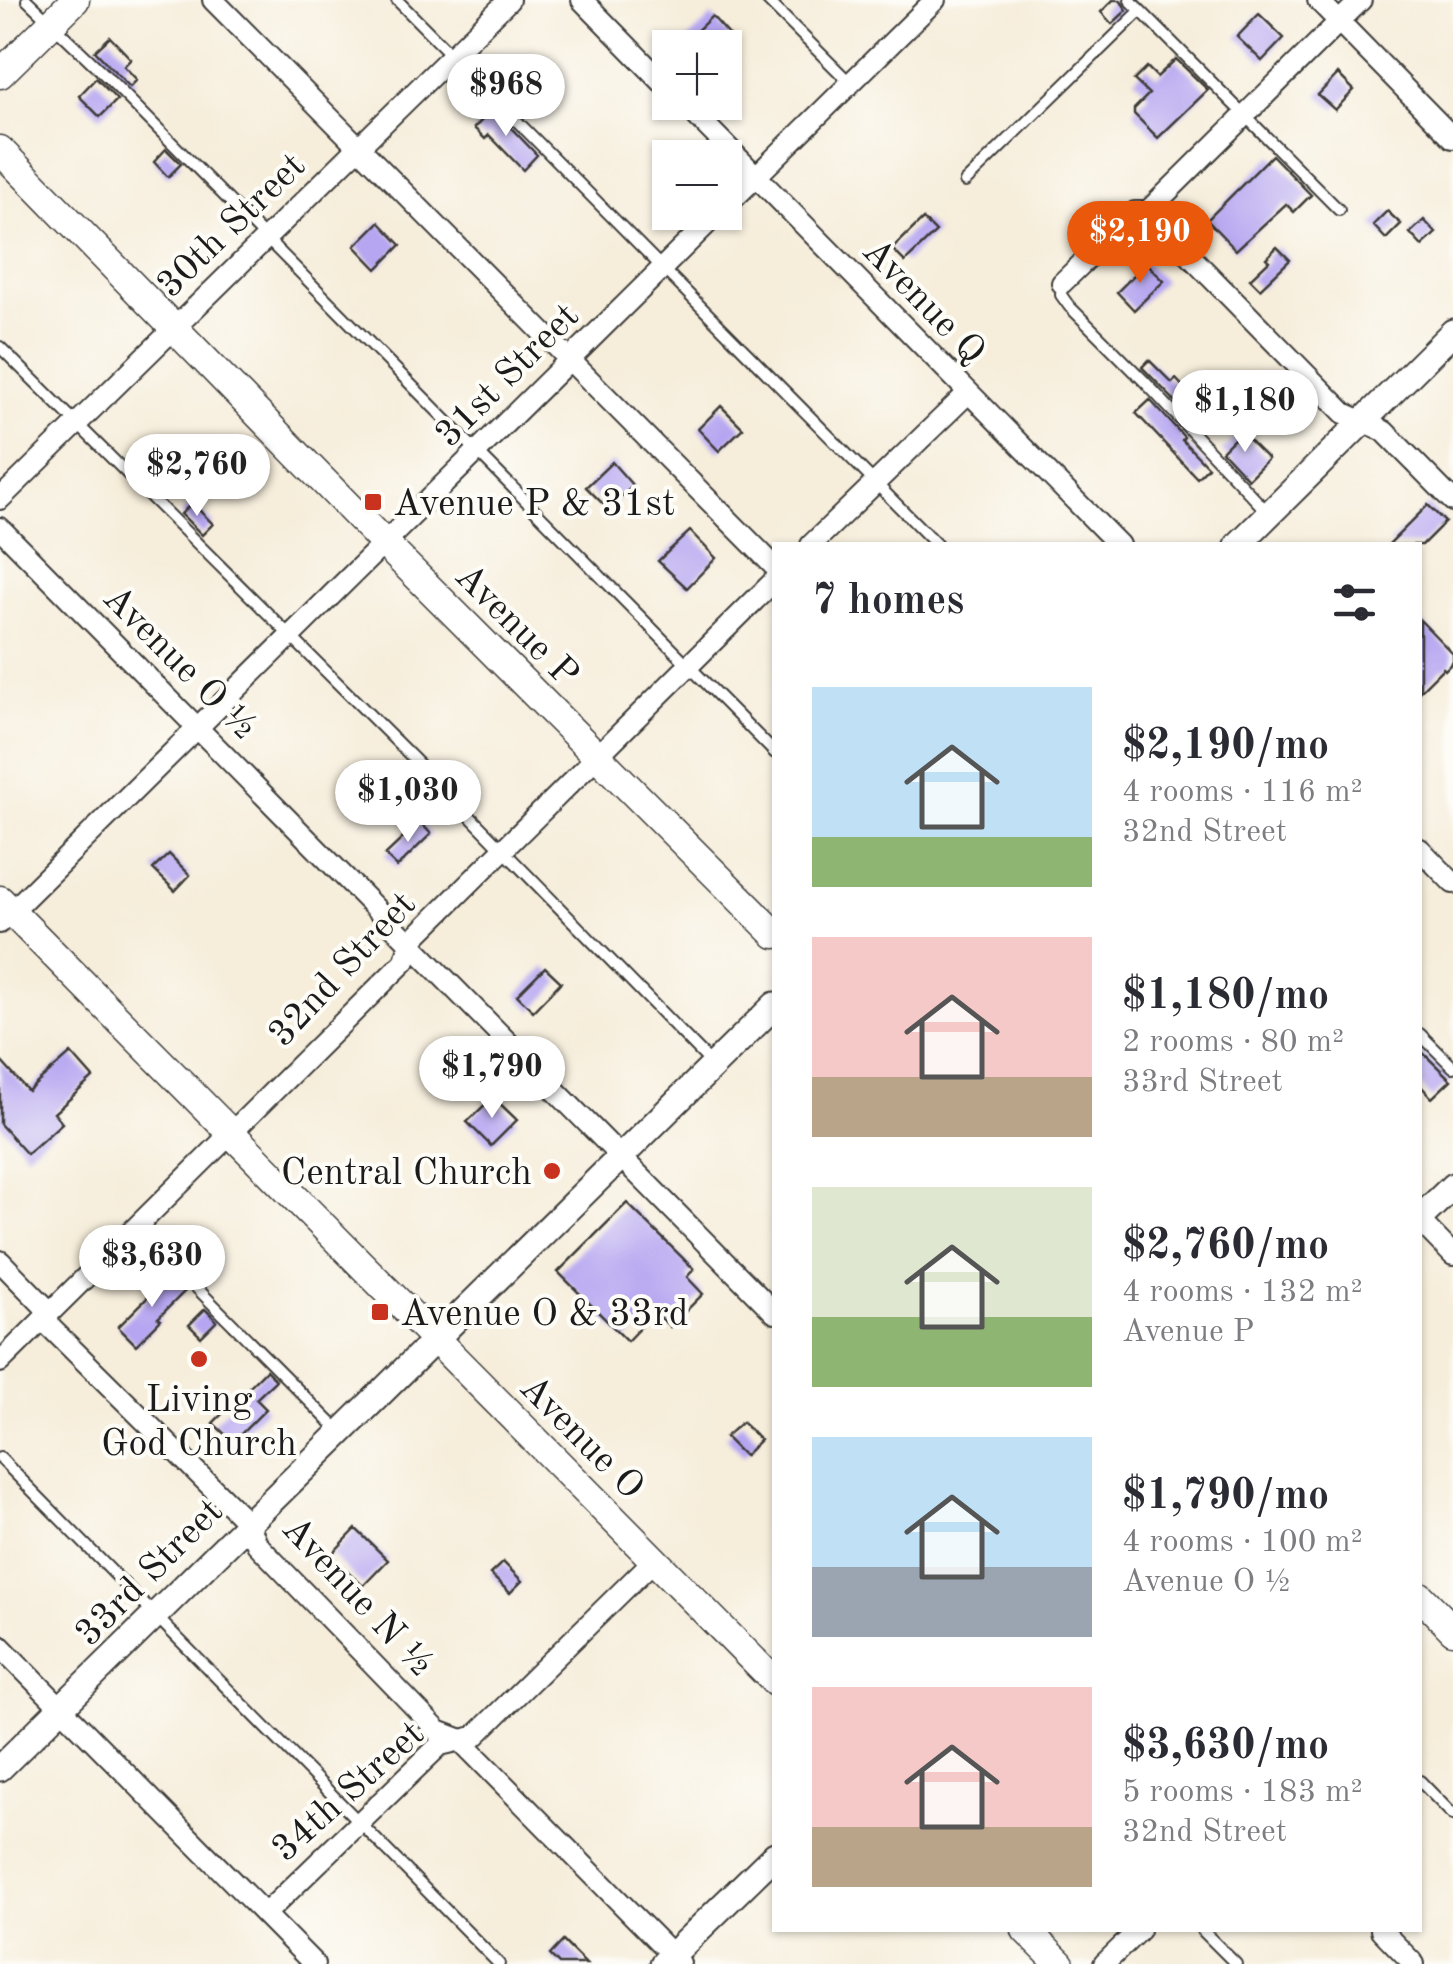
<!DOCTYPE html>
<meta charset="utf-8">
<style>
:root{--surface:#fff;--page:#f7f7f7;--text:#2b2b33;--muted:#7c7c81;--accent:#ea580c}
body{margin:0;font-family:"Old Standard TT",serif;background:var(--page);color:var(--text);height:100vh;display:flex;flex-direction:column;font-size:38px;white-space:nowrap}
*{box-sizing:border-box;margin:0}
p{font-size:32px;color:var(--muted)}
.icon{flex:none;width:55px;height:55px;fill:none;stroke:currentColor;stroke-width:2;stroke-linecap:round;stroke-linejoin:round}
.map{position:relative;flex:1;overflow:hidden}
.side{position:absolute;left:772px;top:542px;width:650px;height:1390px;display:flex;flex-direction:column;background:var(--surface);border-radius:0px;box-shadow:0 2px 8px #0004}
.side>*{flex:none}
.controls{position:absolute;left:652px;top:30px;display:grid;gap:20px}
.controls a{display:grid;place-items:center;width:90px;height:90px;border-radius:0px;background:var(--surface);box-shadow:0 2px 8px #0004;font-size:50px}
.price{position:absolute;translate:-50% -85px;padding:0 22px;border-radius:35px;background:#fff;color:#222;font-size:32px;line-height:65px;filter:drop-shadow(0 2px 5px #0008)}
.price::after{content:'';position:absolute;left:50%;top:60px;width:30px;height:22px;margin-left:-15px;background:inherit;clip-path:polygon(0 0,100% 0,50% 100%)}
.price.active{background:var(--accent);color:#fff}
ul{padding:0;list-style:none}
li{display:flex;align-items:center;gap:30px;height:250px;padding:0 40px}
li span{display:grid;place-items:center;flex:none;width:280px;height:200px;border-radius:0px;color:#555}
li>.icon{margin-inline-start:auto}
span .icon{width:120px;height:120px;fill:#fffc;stroke-width:1}
li b{font-size:42px}
h2{display:flex;justify-content:space-between;align-items:center;height:120px;padding:0 40px;font-size:42px}
.map>svg:first-child{display:block}
.building{fill:#b6a6f1}
.lines{fill:none;stroke-linecap:round;stroke-linejoin:round}
.service-casing{stroke:#3d3b38;stroke-width:14}
.minor-casing{stroke:#3d3b38;stroke-width:24}
.tertiary-casing{stroke:#3d3b38;stroke-width:29}
.secondary-casing{stroke:#3d3b38;stroke-width:31}
.service{stroke:#fff;stroke-width:10}
.minor{stroke:#fff;stroke-width:20}
.tertiary{stroke:#fff;stroke-width:25}
.secondary{stroke:#fff;stroke-width:28}
.poi-dot{fill:#c8321e;stroke:#fdfcf7;stroke-width:4}
.labels{text-anchor:middle;stroke-width:8;stroke-linejoin:round;paint-order:stroke}
.street-label{font-size:38px;fill:#1c1c1c;stroke:#fdfcf7}
.poi-label{font-size:38px;fill:#1c1c1c;stroke:#fdfcf7;text-anchor:start}
</style>
<div class="map">
<svg width="1453" height="1964" viewBox="0 0 1453 1964">
<rect width="100%" height="100%" fill="#fdfcf7"/>
<filter id="ink" filterUnits="userSpaceOnUse"><feTurbulence type="fractalNoise" baseFrequency=".01" numOctaves="2"/><feDisplacementMap in="SourceGraphic" scale="20" xChannelSelector="R" yChannelSelector="G"/><feConvolveMatrix kernelMatrix="1 2 1 2 8 2 1 2 1" color-interpolation-filters="sRGB"/></filter>
<filter id="wash" filterUnits="userSpaceOnUse"><feTurbulence type="fractalNoise" baseFrequency=".0048" numOctaves="4" result="noise"/><feDisplacementMap in="SourceGraphic" scale="40" xChannelSelector="R" yChannelSelector="G"/><feGaussianBlur stdDeviation="2.25" result="paint"/><feColorMatrix in="noise" values="0 0 0 0 0 0 0 0 0 0 0 0 0 0 0 0 0 1.4 0 .05"/><feComposite in="paint" operator="in"/></filter>
<g filter="url(#wash)">
<rect width="100%" height="100%" fill="#f6edda"/>
<g id="blocks">
<g class="building">
<polygon points="1113,0 1120,0 1127,10 1112,24 1101,12"/>
<polygon points="1259,14 1284,38 1262,61 1237,37"/>
<polygon points="712,16 730,36 718,48 679,48"/>
<polygon points="110,37 131,59 124,66 137,80 130,87 95,51"/>
<polygon points="1176,59 1208,90 1158,138 1134,114 1134,109 1149,94 1134,80 1147,67 1157,77"/>
<polygon points="1338,74 1354,90 1335,110 1318,95"/>
<polygon points="96,78 117,100 100,117 79,96"/>
<polygon points="493,109 537,155 523,170 489,135 485,139 474,128"/>
<polygon points="166,149 181,164 168,177 154,162"/>
<polygon points="1272,155 1311,195 1294,212 1286,204 1236,250 1207,220"/>
<polygon points="1387,211 1401,224 1386,239 1373,225"/>
<polygon points="923,219 936,232 905,262 892,249"/>
<polygon points="1424,220 1436,233 1422,246 1410,233"/>
<polygon points="379,222 401,245 377,269 355,246"/>
<polygon points="1277,247 1290,260 1260,289 1250,279 1269,261 1266,258"/>
<polygon points="1146,263 1164,281 1134,310 1117,292"/>
<polygon points="1149,360 1172,383 1176,379 1188,392 1177,403 1142,367"/>
<polygon points="1150,400 1184,437 1182,440 1208,467 1197,478 1136,413"/>
<polygon points="721,406 743,428 719,451 698,429"/>
<polygon points="1241,432 1268,459 1248,479 1222,451"/>
<polygon points="612,462 633,486 608,509 586,487"/>
<polygon points="192,503 213,524 202,535 181,514"/>
<polygon points="1428,505 1445,522 1422,545 1388,545"/>
<polygon points="690,531 716,558 687,588 658,561"/>
<polygon points="1420,620 1453,654 1453,662 1445,670 1443,668 1420,691"/>
<polygon points="420,822 431,834 397,867 385,855"/>
<polygon points="169,854 190,875 175,891 153,869"/>
<polygon points="545,967 561,982 533,1011 517,995"/>
<polygon points="1420,1050 1451,1080 1432,1098 1420,1085"/>
<polygon points="71,1053 93,1078 54,1113 62,1123 27,1154 0,1124 0,1060 28,1091"/>
<polygon points="493,1097 517,1120 491,1146 467,1122"/>
<polygon points="627,1203 694,1269 687,1277 703,1294 670,1327 655,1312 627,1341 558,1272"/>
<polygon points="171,1274 186,1290 158,1318 161,1320 136,1345 118,1327"/>
<polygon points="205,1309 217,1321 201,1337 189,1325"/>
<polygon points="266,1370 276,1380 256,1399 266,1409 233,1442 213,1423"/>
<polygon points="742,1422 760,1440 744,1456 725,1437"/>
<polygon points="356,1529 388,1560 363,1586 331,1555"/>
<polygon points="503,1562 522,1581 510,1593 490,1574"/>
<polygon points="563,1941 586,1964 559,1964 550,1955"/>
</g>
</g>
</g>
<g filter="url(#ink)">
<use href="#blocks" fill-opacity="0" stroke="#3d3b38" stroke-width="2.5"/>
<g class="lines">
<defs>
<g id="service">
<polyline points="27,0 100,70 775,753"/>
<polyline points="397,0 937,545"/>
<polyline points="767,0 850,83"/>
<polyline points="1130,0 1339,210"/>
<polyline points="965,182 1140,11"/>
<polyline points="1062,283 1061,295 1069,306 1144,381 1269,514"/>
<polyline points="0,347 413,758 713,1065"/>
<polyline points="1420,1034 1453,1067"/>
<polyline points="137,1228 340,1432"/>
<polyline points="0,1458 499,1964"/>
<polyline points="1420,1781 1453,1815"/>
<polyline points="1202,1930 1236,1964"/>
</g>
<g id="minor">
<polyline points="213,0 775,567"/>
<polyline points="582,0 670,90"/>
<polyline points="1318,0 1453,138"/>
<polyline points="683,102 1119,545"/>
<polyline points="725,207 935,0"/>
<polyline points="1147,212 1344,413 1384,431 1453,501"/>
<polyline points="1062,283 1135,212 1147,212 1361,0"/>
<polyline points="0,499 509,0"/>
<polyline points="0,528 775,1313"/>
<polyline points="811,545 968,393"/>
<polyline points="1420,849 1453,883"/>
<polyline points="0,923 719,212"/>
<polyline points="1420,1221 1453,1255"/>
<polyline points="0,1261 44,1306 50,1327 249,1524 257,1544 438,1731 459,1739 680,1963"/>
<polyline points="0,1362 405,961 410,942 775,580"/>
<polyline points="0,1646 314,1964"/>
<polyline points="265,1914 440,1745 474,1737 653,1561"/>
<polyline points="1381,1930 1414,1964"/>
<polyline points="1104,1964 1139,1930"/>
</g>
<g id="tertiary">
<polyline points="1238,545 1453,332"/>
<polyline points="1420,1218 1453,1186"/>
<polyline points="0,1768 775,1005"/>
<polyline points="663,1964 775,1855"/>
</g>
<g id="secondary">
<polyline points="0,74 75,0"/>
<polyline points="0,150 385,544 775,934"/>
<polyline points="0,900 775,1682"/>
<polyline points="1420,1596 1453,1630"/>
<polyline points="1026,1930 1060,1964"/>
</g>
</defs>
<use href="#service" class="service-casing"/>
<use href="#minor" class="minor-casing"/>
<use href="#tertiary" class="tertiary-casing"/>
<use href="#secondary" class="secondary-casing"/>
<use href="#service" class="service"/>
<use href="#minor" class="minor"/>
<use href="#tertiary" class="tertiary"/>
<use href="#secondary" class="secondary"/>
</g>
</g>
<g class="poi-dot">
<rect x="363" y="492" width="20" height="20" rx="5"/>
<circle cx="552" cy="1171" r="10"/>
<rect x="370" y="1302" width="20" height="20" rx="5"/>
<circle cx="199" cy="1359" r="10"/>
</g>
<g class="labels">
<g class="street-label">
<text transform="translate(230 224) rotate(-44)" y="13">30th Street</text>
<text transform="translate(925 300) rotate(46)" y="13">Avenue Q</text>
<text transform="translate(506 374) rotate(-45)" y="13">31st Street</text>
<text transform="translate(518 624) rotate(45)" y="13">Avenue P</text>
<text transform="translate(181 661) rotate(45)" y="13">Avenue O ½</text>
<text transform="translate(341 968) rotate(-47)" y="13">32nd Street</text>
<text transform="translate(583 1436) rotate(45)" y="13">Avenue O</text>
<text transform="translate(148 1571) rotate(-45)" y="13">33rd Street</text>
<text transform="translate(359 1595) rotate(47)" y="13">Avenue N ½</text>
<text transform="translate(347 1790) rotate(-42)" y="13">34th Street</text>
</g>
<g class="poi-label">
<text x="393" y="515">Avenue P &amp; 31st</text>
<text x="532" y="1184" text-anchor="end">Central Church</text>
<text x="400" y="1325">Avenue O &amp; 33rd</text>
<text x="199" y="1411" text-anchor="middle">Living<tspan x="199" dy="44">God Church</tspan></text>
</g>
</g>
</svg>
<div class="controls">
<a>+</a>
<a>−</a>
</div>
<b class="price" style="left:506px;top:139px">$968</b>
<b class="price active" style="left:1140px;top:286px">$2,190</b>
<b class="price" style="left:1245px;top:455px">$1,180</b>
<b class="price" style="left:197px;top:519px">$2,760</b>
<b class="price" style="left:408px;top:845px">$1,030</b>
<b class="price" style="left:492px;top:1121px">$1,790</b>
<b class="price" style="left:152px;top:1310px">$3,630</b>
<section class="side">
<h2>7 homes<svg class="icon" aria-label="filters" viewBox="0 0 24 24"><path d="M4 7h16M4 17h16"/><circle cx="9" cy="7" r="2"/><circle cx="15" cy="17" r="2"/></svg></h2>
<ul>
<li><span style="background:linear-gradient(#bfe0f5 75%,#8fb573 0)"><svg class="icon" aria-label="home" viewBox="0 0 24 24"><path d="M3 11l9-7 9 7M6 9v11h12V9"/></svg></span><div><b>$2,190/mo</b><p>4 rooms · 116 m²</p><p>32nd Street</p></div></li>
<li><span style="background:linear-gradient(#f6c9c9 70%,#b9a48a 0)"><svg class="icon" aria-label="home" viewBox="0 0 24 24"><path d="M3 11l9-7 9 7M6 9v11h12V9"/></svg></span><div><b>$1,180/mo</b><p>2 rooms · 80 m²</p><p>33rd Street</p></div></li>
<li><span style="background:linear-gradient(#dfe7d0 65%,#8fb573 0)"><svg class="icon" aria-label="home" viewBox="0 0 24 24"><path d="M3 11l9-7 9 7M6 9v11h12V9"/></svg></span><div><b>$2,760/mo</b><p>4 rooms · 132 m²</p><p>Avenue P</p></div></li>
<li><span style="background:linear-gradient(#bfe0f5 65%,#9aa5b1 0)"><svg class="icon" aria-label="home" viewBox="0 0 24 24"><path d="M3 11l9-7 9 7M6 9v11h12V9"/></svg></span><div><b>$1,790/mo</b><p>4 rooms · 100 m²</p><p>Avenue O ½</p></div></li>
<li><span style="background:linear-gradient(#f6c9c9 70%,#b9a48a 0)"><svg class="icon" aria-label="home" viewBox="0 0 24 24"><path d="M3 11l9-7 9 7M6 9v11h12V9"/></svg></span><div><b>$3,630/mo</b><p>5 rooms · 183 m²</p><p>32nd Street</p></div></li>
</ul>
</section>
</div>
